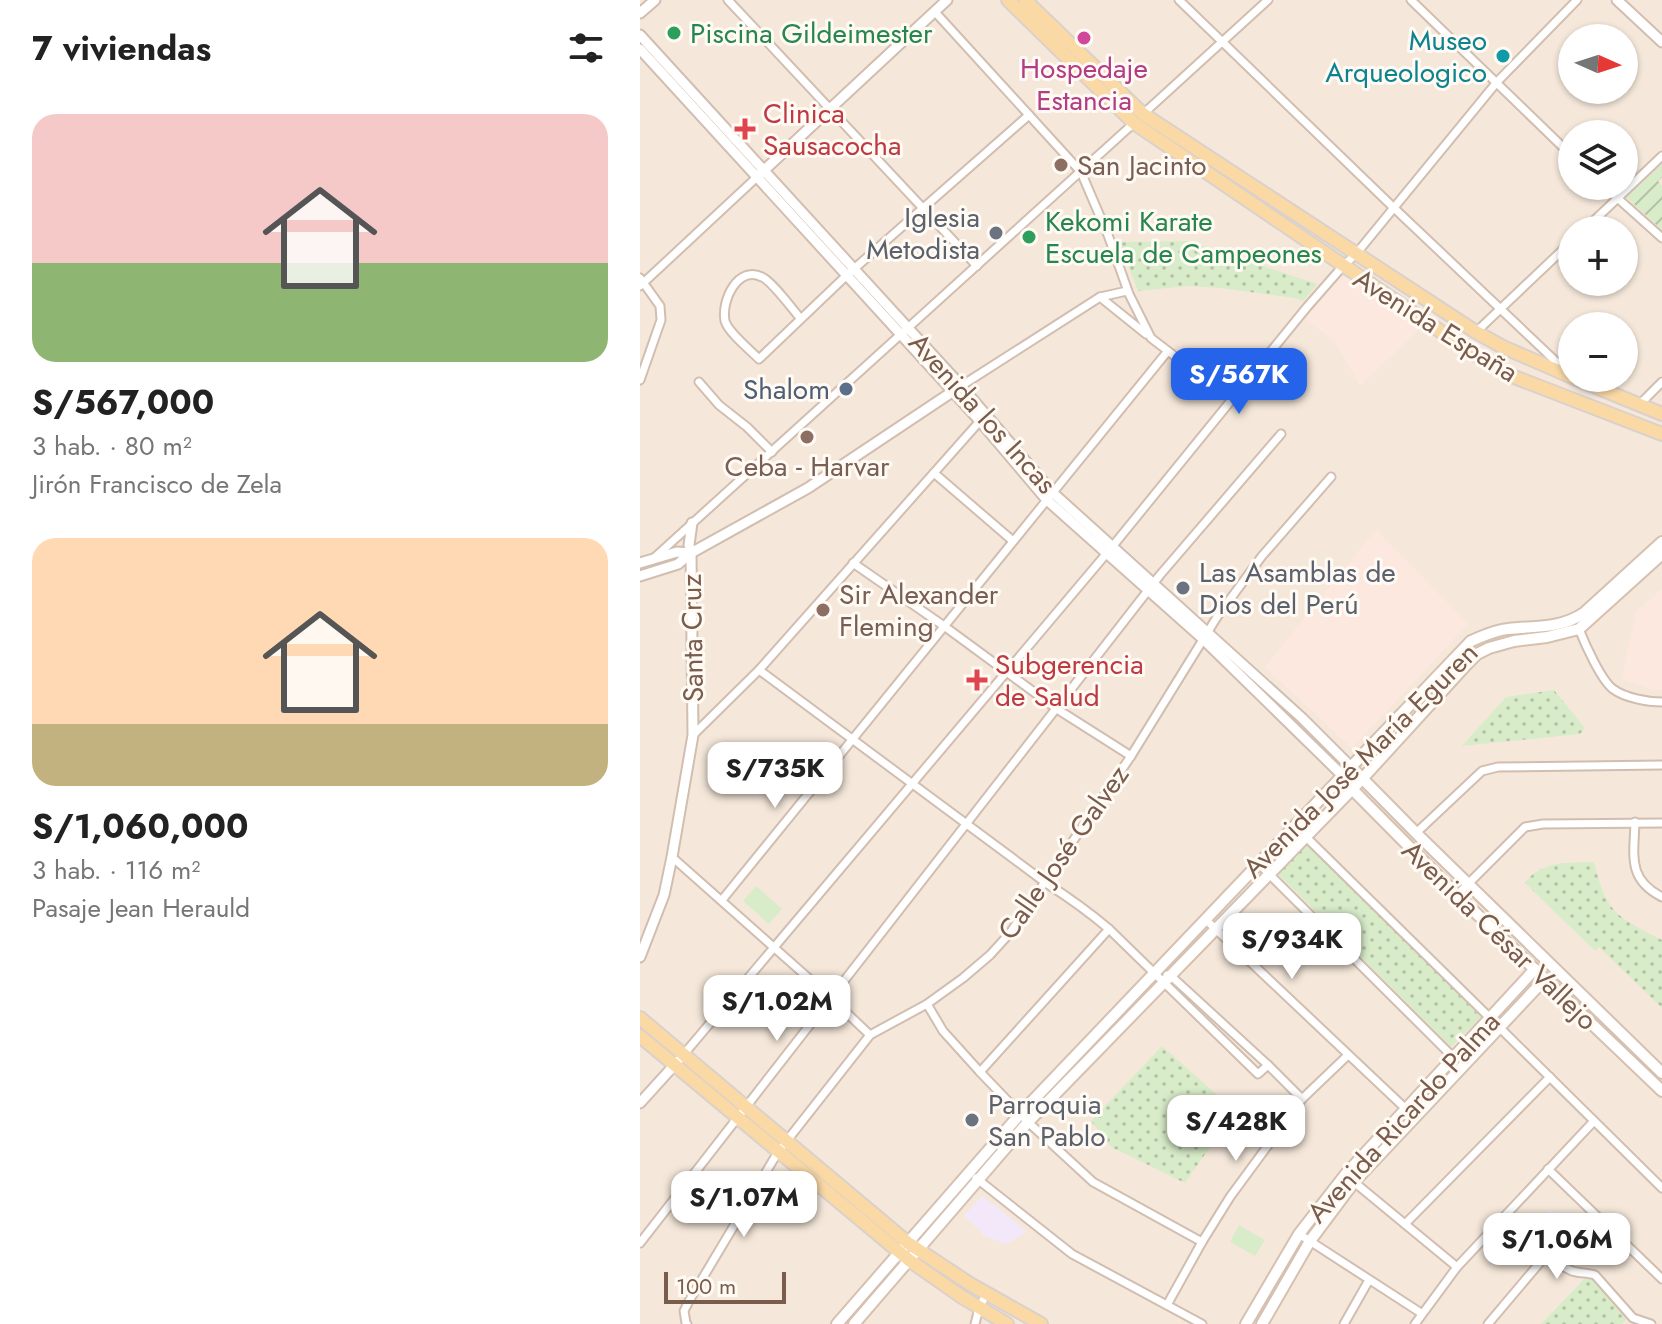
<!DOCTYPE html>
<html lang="es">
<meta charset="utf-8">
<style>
:root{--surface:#fff;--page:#f6f6f6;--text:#222;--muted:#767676;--accent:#2563eb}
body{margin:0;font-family:Jost,sans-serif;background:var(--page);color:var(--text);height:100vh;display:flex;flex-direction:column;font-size:30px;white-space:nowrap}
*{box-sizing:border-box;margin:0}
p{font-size:26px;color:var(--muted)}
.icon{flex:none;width:44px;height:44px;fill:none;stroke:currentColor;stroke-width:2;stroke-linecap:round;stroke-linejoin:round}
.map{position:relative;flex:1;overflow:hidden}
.panel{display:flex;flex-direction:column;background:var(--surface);width:640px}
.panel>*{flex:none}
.needle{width:52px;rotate:93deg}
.buttons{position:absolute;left:918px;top:24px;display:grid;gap:16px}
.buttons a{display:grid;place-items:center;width:80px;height:80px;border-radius:50%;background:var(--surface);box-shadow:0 2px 6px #0004;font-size:40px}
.scale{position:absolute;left:24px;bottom:20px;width:122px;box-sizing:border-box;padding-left:8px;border:4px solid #7a5c4d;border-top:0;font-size:22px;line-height:28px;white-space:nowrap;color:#7a5c4d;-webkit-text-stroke:6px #fffaf3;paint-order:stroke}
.price{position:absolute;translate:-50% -68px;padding:0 18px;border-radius:16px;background:#fff;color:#222;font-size:26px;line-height:52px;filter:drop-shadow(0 2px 4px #0008)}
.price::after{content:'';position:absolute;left:50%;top:48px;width:24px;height:18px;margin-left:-12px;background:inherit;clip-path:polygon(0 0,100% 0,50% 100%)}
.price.on{background:var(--accent);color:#fff}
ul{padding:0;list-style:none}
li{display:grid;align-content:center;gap:16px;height:424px;padding:0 32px}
li span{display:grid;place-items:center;height:248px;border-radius:24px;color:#555}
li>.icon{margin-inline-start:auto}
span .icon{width:144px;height:144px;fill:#fffc;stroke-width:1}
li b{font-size:34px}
h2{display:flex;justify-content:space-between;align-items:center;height:96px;padding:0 32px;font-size:34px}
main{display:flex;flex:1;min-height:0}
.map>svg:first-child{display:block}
.residential{fill:#f5e8da;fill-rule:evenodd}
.commercial{fill:#fde8e0}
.education{fill:#f3e8fa}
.grass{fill:#d8ecc9}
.park{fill:url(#park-dots)}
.garden{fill:url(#garden-furrows)}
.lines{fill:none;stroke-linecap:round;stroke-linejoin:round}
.minor-casing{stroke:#d1beb0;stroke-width:11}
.tertiary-casing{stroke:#d1beb0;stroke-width:13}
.secondary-casing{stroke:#d6c0b0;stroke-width:14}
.primary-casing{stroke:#dad1cd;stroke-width:16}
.minor{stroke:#fff;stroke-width:7}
.tertiary{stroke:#fff;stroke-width:9}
.secondary{stroke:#fff;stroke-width:10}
.primary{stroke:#fbd9a5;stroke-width:12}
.leisure-dot{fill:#2e9e5b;stroke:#fffaf3;stroke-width:3}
.hotel-dot{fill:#d1479c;stroke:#fffaf3;stroke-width:3}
.culture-dot{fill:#0f9aa8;stroke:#fffaf3;stroke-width:3}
.health-dot{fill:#e0444e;stroke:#fffaf3;stroke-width:3}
.education-dot{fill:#8d6e63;stroke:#fffaf3;stroke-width:3}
.worship-dot{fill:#6b7280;stroke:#fffaf3;stroke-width:3}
.service-dot{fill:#5c6f8a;stroke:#fffaf3;stroke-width:3}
.labels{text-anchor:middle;stroke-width:6;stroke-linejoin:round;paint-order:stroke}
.leisure-label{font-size:28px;fill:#27864d;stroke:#fffaf3;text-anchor:start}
.culture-label{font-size:28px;fill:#0d838f;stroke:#fffaf3;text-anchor:end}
.hotel-label{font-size:28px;fill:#b23c85;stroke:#fffaf3}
.health-label{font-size:28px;fill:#be3a42;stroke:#fffaf3;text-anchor:start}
.education-label{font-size:28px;fill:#785e54;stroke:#fffaf3;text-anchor:start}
.worship-label{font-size:28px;fill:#5b616d;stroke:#fffaf3;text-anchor:start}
.street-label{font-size:28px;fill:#7a5c4d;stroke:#fffaf3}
.service-label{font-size:28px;fill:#4e5e75;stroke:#fffaf3;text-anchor:end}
</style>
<main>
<section class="panel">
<h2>7 viviendas<svg class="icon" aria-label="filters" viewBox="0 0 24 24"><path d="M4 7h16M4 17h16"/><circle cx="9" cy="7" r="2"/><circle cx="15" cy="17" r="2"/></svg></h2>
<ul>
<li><span style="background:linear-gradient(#f6c9c9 60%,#8fb573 0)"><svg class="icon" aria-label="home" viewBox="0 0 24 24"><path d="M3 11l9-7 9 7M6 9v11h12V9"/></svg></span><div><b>S/567,000</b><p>3 hab. · 80 m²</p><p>Jirón Francisco de Zela</p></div></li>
<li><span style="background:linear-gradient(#ffd9b3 75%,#c2b280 0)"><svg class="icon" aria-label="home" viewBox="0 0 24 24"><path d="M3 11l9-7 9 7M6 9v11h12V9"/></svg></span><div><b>S/1,060,000</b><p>3 hab. · 116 m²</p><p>Pasaje Jean Herauld</p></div></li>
</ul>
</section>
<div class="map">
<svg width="1022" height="1324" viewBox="0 0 1022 1324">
<defs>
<pattern id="park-dots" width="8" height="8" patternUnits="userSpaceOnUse" patternTransform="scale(2)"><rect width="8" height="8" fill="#d8ecc9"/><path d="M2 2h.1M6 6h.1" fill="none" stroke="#b4c2a5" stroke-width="1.8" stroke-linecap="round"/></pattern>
<pattern id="garden-furrows" width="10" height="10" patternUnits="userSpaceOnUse" patternTransform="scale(2)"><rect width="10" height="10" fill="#d8ecc9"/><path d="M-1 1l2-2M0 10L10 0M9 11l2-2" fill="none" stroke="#b4c2a5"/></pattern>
</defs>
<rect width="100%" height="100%" fill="#fdf6ec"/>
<path class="residential" d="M0 0H1022V1324H0ZM932 38H984V90H932ZM932 134H984V186H932ZM932 230H984V282H932ZM932 326H984V378H932Z"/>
<g class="commercial">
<polygon points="710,277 780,329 720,385 694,340 665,320 700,278"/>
<polygon points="736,530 828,624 712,748 625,667"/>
<polygon points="1022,589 1022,690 1009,689 982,678 996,612"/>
</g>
<g class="education">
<polygon points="342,1196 364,1213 387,1232 366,1244 342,1235 342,1232 324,1216"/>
<polygon points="911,1210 920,1221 904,1237 894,1228"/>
</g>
<g class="grass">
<polygon points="116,886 142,909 129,924 103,901"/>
<polygon points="599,1225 625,1240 615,1256 590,1242"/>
</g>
<g class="park">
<polygon points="549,241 677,284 663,301 655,298 580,288 549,286 498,291 479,242"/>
<polygon points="914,690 945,728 940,734 822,746 866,697"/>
<polygon points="668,843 841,1017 811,1047 638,874"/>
<path d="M954 862C967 915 977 916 1022 940V1008L959 947 955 951 885 883C901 860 929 863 954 862Z"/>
<polygon points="522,1046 595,1111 545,1183 471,1147 451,1121"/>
<polygon points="948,1275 953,1278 988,1317 982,1324 901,1324"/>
</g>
<g class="garden">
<polygon points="1022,164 1022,177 1018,181 1022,186 1022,230 986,197"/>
<polygon points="934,1243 950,1260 932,1261 923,1253"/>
</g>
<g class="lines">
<defs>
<g id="minor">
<polyline points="88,0 337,266"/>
<polyline points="539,0 754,208 927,372"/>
<polyline points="771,0 932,156"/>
<polyline points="295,12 441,172 468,235 489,294 511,338 592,400"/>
<polyline points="503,114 628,0"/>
<polyline points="964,186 1022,238"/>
<polyline points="944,230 1022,156"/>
<polyline points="0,278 20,306 21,320 0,380"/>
<polyline points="0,286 116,178"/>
<polyline points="460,297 506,334"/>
<path d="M161 319C153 310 132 281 122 277 98 265 81 300 85 321 88 332 110 350 119 359L207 275 389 115"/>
<polyline points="836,332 932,241"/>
<polyline points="59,382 79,405 107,427 132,452"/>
<polyline points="321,386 460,297 487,291"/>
<polyline points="999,405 1022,382"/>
<polyline points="294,473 373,541"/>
<polyline points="14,558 494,123"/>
<polyline points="213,563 304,626 417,709 491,756"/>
<path d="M939 629C945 644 961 680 973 689 985 698 1008 702 1022 702"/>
<path d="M119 670 406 883C428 897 449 912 469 929L618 1074 628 1065"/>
<polyline points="53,735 119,670 340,421"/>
<path d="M995 822C994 856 987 879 1022 897"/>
<polyline points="776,833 842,771 858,767 1022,765"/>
<polyline points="666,837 850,1018"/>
<polyline points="32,857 191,998 230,1035"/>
<polyline points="618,863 814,1058"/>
<polyline points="817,895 885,827 903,824 1022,823"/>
<polyline points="82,900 527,352"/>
<polyline points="565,919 767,1110"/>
<polyline points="527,975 531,976 628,1065 662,1099"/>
<polyline points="287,1004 303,1031 340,1072 388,1122 453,1182 562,1242"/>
<polyline points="860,1028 1022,1188"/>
<polyline points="44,1054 472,547 667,307 703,266 716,254 857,82 937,0"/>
<polyline points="340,1072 469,929"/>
<polyline points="908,1169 1022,1279"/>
<polyline points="336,1178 432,1254 562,1324"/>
<polyline points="714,1182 817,1267"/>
<path d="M867 1214C881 1230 911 1262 930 1270 938 1274 946 1272 955 1275L993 1318 1011 1324"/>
<polyline points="765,1224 910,1077"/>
<polyline points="659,1234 781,1313"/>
<polyline points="0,1243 520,575 641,434"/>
<polyline points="527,1305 562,1242 590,1197 662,1099 708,1055"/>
<polyline points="47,1324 46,1323 44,1311 49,1301 138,1152 230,1035 287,1004 323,978 350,955 370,933 491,756 577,617 622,556 691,477"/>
<polyline points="335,1324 339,1308 347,1293"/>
<polyline points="704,1324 729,1280"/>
<polyline points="775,1324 817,1267 954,1121"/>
<polyline points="848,1324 908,1253"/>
</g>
<g id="tertiary">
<polyline points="977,0 1022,42"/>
<polyline points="0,13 15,0"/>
<polyline points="0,35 321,386 413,493 662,718 711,767"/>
<polyline points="0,49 340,421 407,500 563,639 702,775"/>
<polyline points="119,175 307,0"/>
<polyline points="0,563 37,552 51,553"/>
<polyline points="0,576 38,564 51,553 168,488 315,390"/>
<polyline points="0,957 24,895 32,857 53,735 51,553 49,545 52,523"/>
<polyline points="0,1103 38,1061"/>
</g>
<g id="secondary">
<polyline points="711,767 781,838 1022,1073"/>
<polyline points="702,775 712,789 817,895 1022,1091"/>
<path d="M197 1324 381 1113 831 641C843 636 855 630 868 629 896 626 920 629 944 613L1022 542"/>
<polyline points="214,1324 388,1122 722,779 827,664 837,654 849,648 874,641 907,637 939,629 1022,554"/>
<polyline points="606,1324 659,1234 705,1175 895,969"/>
<polyline points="622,1324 670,1241 714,1182 905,979"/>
</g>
<g id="primary">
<polyline points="368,0 494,123 825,348 869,375 1022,434"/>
<polyline points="385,0 503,114 836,332 863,347 932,377"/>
<polyline points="934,378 1022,414"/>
<polyline points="0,1018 268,1243 330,1284 401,1324"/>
<polyline points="0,1036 269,1260 322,1297 367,1324"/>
</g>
</defs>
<use href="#minor" class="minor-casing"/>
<use href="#tertiary" class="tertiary-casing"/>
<use href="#secondary" class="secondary-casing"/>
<use href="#primary" class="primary-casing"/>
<use href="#minor" class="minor"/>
<use href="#tertiary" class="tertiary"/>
<use href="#secondary" class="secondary"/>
<use href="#primary" class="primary"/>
</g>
<g class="leisure-dot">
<circle cx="34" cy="33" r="8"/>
<circle cx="389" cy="237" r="8"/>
</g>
<circle class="hotel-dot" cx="444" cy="38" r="8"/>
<circle class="culture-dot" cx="863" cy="56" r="8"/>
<g class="health-dot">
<path d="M101 117h8v8h8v8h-8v8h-8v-8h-8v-8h8z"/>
<path d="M333 668h8v8h8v8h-8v8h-8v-8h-8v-8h8z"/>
</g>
<g class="education-dot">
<circle cx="421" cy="165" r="8"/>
<circle cx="167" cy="437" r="8"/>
<circle cx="183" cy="610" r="8"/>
</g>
<g class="worship-dot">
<circle cx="356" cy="233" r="8"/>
<circle cx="543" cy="588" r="8"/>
<circle cx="332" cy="1120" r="8"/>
</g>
<circle class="service-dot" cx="206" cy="389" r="8"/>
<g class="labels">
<g class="leisure-label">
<text x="50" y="43">Piscina Gildeimester</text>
<text x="405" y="231">Kekomi Karate<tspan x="405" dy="32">Escuela de Campeones</tspan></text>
</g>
<g class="culture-label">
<text x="847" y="50">Museo<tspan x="847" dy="32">Arqueologico</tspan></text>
</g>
<g class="hotel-label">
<text x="444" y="78">Hospedaje<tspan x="444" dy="32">Estancia</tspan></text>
</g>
<g class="health-label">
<text x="123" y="123">Clinica<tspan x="123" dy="32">Sausacocha</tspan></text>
<text x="355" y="674">Subgerencia<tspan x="355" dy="32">de Salud</tspan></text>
</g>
<g class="education-label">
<text x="437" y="175">San Jacinto</text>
<text x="167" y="476" text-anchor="middle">Ceba - Harvar</text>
<text x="199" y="604">Sir Alexander<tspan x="199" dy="32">Fleming</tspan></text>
</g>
<g class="worship-label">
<text x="340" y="227" text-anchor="end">Iglesia<tspan x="340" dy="32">Metodista</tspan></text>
<text x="559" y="582">Las Asamblas de<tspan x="559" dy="32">Dios del Perú</tspan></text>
<text x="348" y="1114">Parroquia<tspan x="348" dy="32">San Pablo</tspan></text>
</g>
<g class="street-label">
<text transform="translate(796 325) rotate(32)" y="10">Avenida España</text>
<text transform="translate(343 413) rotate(48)" y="10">Avenida los Incas</text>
<text transform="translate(52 638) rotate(-91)" y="10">Santa Cruz</text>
<text transform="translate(720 760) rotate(-45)" y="10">Avenida José María Eguren</text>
<text transform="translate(423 852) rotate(-55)" y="10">Calle José Galvez</text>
<text transform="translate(860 935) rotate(44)" y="10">Avenida César Vallejo</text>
<text transform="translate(763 1117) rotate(-48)" y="10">Avenida Ricardo Palma</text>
</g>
<g class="service-label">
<text x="190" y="399">Shalom</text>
</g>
</g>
</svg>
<div class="buttons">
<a><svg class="needle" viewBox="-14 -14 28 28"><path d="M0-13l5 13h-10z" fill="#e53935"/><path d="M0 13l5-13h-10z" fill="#767676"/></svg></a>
<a><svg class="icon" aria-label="layers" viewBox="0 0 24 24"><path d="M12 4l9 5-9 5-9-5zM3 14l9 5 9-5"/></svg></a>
<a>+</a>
<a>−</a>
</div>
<div class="scale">100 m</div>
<b class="price on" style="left:599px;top:416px">S/567K</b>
<b class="price" style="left:135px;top:810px">S/735K</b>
<b class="price" style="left:652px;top:981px">S/934K</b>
<b class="price" style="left:137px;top:1043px">S/1.02M</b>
<b class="price" style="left:596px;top:1163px">S/428K</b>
<b class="price" style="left:104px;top:1239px">S/1.07M</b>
<b class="price" style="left:917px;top:1281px">S/1.06M</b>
</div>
</main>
